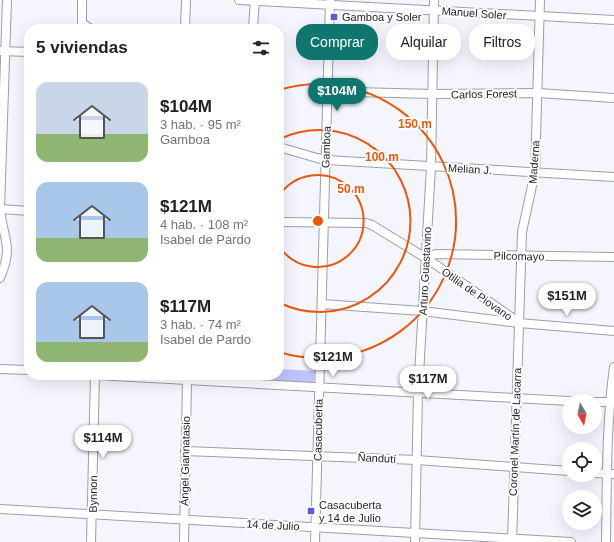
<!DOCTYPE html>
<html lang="es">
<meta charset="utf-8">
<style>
:root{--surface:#fff;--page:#f6f6f6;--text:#202124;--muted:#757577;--accent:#0f766e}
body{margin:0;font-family:Arial,sans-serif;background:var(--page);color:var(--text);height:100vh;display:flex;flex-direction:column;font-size:15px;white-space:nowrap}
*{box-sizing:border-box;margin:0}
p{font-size:13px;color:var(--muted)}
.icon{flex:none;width:22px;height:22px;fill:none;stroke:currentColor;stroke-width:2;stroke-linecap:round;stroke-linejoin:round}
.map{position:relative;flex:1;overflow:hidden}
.drawer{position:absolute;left:24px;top:24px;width:260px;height:356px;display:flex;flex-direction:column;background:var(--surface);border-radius:16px;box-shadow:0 4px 16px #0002}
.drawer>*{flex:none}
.banner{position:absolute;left:296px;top:24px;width:258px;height:36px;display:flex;gap:8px}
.needle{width:26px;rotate:170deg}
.tools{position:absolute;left:562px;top:394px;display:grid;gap:8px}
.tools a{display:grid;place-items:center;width:40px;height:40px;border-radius:50%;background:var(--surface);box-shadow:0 4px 16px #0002;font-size:20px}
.price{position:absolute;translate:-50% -34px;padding:0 9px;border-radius:14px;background:#fff;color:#222;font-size:13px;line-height:26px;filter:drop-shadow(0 1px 2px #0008)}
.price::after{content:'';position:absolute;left:50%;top:24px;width:12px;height:9px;margin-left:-6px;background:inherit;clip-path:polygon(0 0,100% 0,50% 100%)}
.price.active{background:var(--accent);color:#fff}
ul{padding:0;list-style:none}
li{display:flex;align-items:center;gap:12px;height:100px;padding:0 12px}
li span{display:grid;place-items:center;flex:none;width:112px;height:80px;border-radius:12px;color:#555}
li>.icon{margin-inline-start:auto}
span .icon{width:48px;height:48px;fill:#fffc;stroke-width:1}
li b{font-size:17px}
h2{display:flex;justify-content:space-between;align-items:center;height:48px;padding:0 12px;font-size:17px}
.chip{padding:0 14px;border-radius:16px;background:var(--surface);box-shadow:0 4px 16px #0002;font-size:14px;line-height:36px}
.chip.active{background:var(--accent);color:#fff}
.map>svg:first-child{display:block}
.green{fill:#bdc3fd}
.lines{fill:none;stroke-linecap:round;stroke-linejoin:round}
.minor-casing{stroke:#9c9eae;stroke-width:10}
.minor{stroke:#fff;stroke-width:8}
.ring{fill:none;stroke:#e8590c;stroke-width:2}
.poi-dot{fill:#5f5bd3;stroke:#fff;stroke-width:1.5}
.labels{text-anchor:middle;stroke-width:4;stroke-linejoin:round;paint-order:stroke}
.street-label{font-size:11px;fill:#26272e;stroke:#fff}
.poi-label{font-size:11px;fill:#26272e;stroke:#fff;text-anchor:start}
.centre{fill:#e8590c;stroke:#fff;stroke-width:2}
.ring-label{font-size:12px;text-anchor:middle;font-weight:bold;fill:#e8590c;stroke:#fff;stroke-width:4;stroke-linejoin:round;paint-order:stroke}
</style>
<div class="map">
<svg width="614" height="542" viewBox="0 0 614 542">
<rect width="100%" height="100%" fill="#f4f5fd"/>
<polygon class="green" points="279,369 315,371 314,381 312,384 309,385 249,379 246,377 246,375 279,375"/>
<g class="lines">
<defs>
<g id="minor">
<polyline points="239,0 614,20"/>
<polyline points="82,23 91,29"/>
<polyline points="82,29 82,0"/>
<polyline points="185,29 186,0"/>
<polyline points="253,29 255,0"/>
<polyline points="0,51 29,52"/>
<polyline points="354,92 433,94 538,93 614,98"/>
<polyline points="279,147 317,158 326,160 614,177"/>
<polyline points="0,209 29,211"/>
<polyline points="279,222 366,223 372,225 429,260 517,321"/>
<polyline points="425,258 436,254 614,257"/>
<path d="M0 278C14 246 3 239 0 209L7 0"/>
<polyline points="322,304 422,311 519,323 614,331"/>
<polyline points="0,369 29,370"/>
<polyline points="96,375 569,401"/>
<polyline points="595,402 614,402"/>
<polyline points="185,451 417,460 569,471"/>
<polyline points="595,473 614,474"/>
<polyline points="0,509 571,542"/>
<polyline points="91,542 95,375"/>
<polyline points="184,542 187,380"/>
<polyline points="315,542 330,0"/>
<polyline points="415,542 418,392 431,167 434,0"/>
<polyline points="512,542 522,232 535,172 540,0"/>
<path d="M606 542C607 484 606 425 614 367"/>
</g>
</defs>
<use href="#minor" class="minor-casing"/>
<use href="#minor" class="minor"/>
</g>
<g class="ring">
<path d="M279 196A46 46 0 1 1 279 246"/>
<path d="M280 139A91 91 0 1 1 280 303"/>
<path d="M279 90A137 137 0 1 1 279 352"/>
</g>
<g class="poi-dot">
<rect x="330" y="13" width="8" height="8" rx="2"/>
<rect x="307" y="507" width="8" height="8" rx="2"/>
</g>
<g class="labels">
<g class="street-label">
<text transform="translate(474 13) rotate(4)" y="4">Manuel Soler</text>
<text transform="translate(484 94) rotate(-1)" y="4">Carlos Forest</text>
<text transform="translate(326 147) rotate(-88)" y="4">Gamboa</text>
<text transform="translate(534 162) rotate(-86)" y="4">Maderna</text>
<text transform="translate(470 169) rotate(3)" y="4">Melian J.</text>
<text transform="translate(519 256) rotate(1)" y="4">Pilcomayo</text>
<text transform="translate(425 271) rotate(-87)" y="4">Arturo Guastavino</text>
<text transform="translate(477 294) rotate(35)" y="4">Otilia de Piovano</text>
<text transform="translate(318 430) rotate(-89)" y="4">Casacuberta</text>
<text transform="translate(515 432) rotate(-88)" y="4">Coronel Martín de Lacarra</text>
<text transform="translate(377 458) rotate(3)" y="4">Ñandutí</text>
<text transform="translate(185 461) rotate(-89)" y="4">Ángel Giannatasio</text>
<text transform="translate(93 494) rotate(-89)" y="4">Bynnon</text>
<text transform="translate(273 525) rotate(3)" y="4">14 de Julio</text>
</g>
<g class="poi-label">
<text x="342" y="21">Gamboa y Soler</text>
<text x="319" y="509">Casacuberta<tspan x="319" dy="13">y 14 de Julio</tspan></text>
</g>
</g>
<circle cx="318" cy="221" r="6" class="centre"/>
<g class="ring-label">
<text x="415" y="128">150 m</text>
<text x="382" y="161">100 m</text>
<text x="351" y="193">50 m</text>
</g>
</svg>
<div class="tools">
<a><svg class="needle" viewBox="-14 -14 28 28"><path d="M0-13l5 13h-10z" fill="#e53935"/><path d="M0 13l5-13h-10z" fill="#757577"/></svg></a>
<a><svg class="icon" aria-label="locate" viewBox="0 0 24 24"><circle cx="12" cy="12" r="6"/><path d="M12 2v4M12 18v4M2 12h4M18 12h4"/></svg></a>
<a><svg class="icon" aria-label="layers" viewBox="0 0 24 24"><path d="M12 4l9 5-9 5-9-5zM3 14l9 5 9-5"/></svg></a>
</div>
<b class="price active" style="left:337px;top:112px">$104M</b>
<b class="price" style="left:567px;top:317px">$151M</b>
<b class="price" style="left:333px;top:378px">$121M</b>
<b class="price" style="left:428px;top:400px">$117M</b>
<b class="price" style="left:103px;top:459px">$114M</b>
<div class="banner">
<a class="chip active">Comprar</a>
<a class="chip">Alquilar</a>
<a class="chip">Filtros</a>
</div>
<section class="drawer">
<h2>5 viviendas<svg class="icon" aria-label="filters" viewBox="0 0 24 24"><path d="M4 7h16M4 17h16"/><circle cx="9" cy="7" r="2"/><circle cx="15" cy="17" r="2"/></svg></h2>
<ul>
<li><span style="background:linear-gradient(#c9d6e8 65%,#8fb573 0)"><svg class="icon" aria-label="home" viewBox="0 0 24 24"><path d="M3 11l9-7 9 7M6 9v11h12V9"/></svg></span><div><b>$104M</b><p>3 hab. · 95 m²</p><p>Gamboa</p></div></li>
<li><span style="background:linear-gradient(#a9c7e8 70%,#8fb573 0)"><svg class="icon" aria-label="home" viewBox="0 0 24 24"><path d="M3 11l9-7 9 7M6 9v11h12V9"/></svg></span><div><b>$121M</b><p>4 hab. · 108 m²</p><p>Isabel de Pardo</p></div></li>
<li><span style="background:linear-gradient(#a9c7e8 75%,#8fb573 0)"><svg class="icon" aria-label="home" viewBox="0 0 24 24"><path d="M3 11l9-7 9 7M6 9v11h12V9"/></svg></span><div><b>$117M</b><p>3 hab. · 74 m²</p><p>Isabel de Pardo</p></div></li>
</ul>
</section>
</div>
